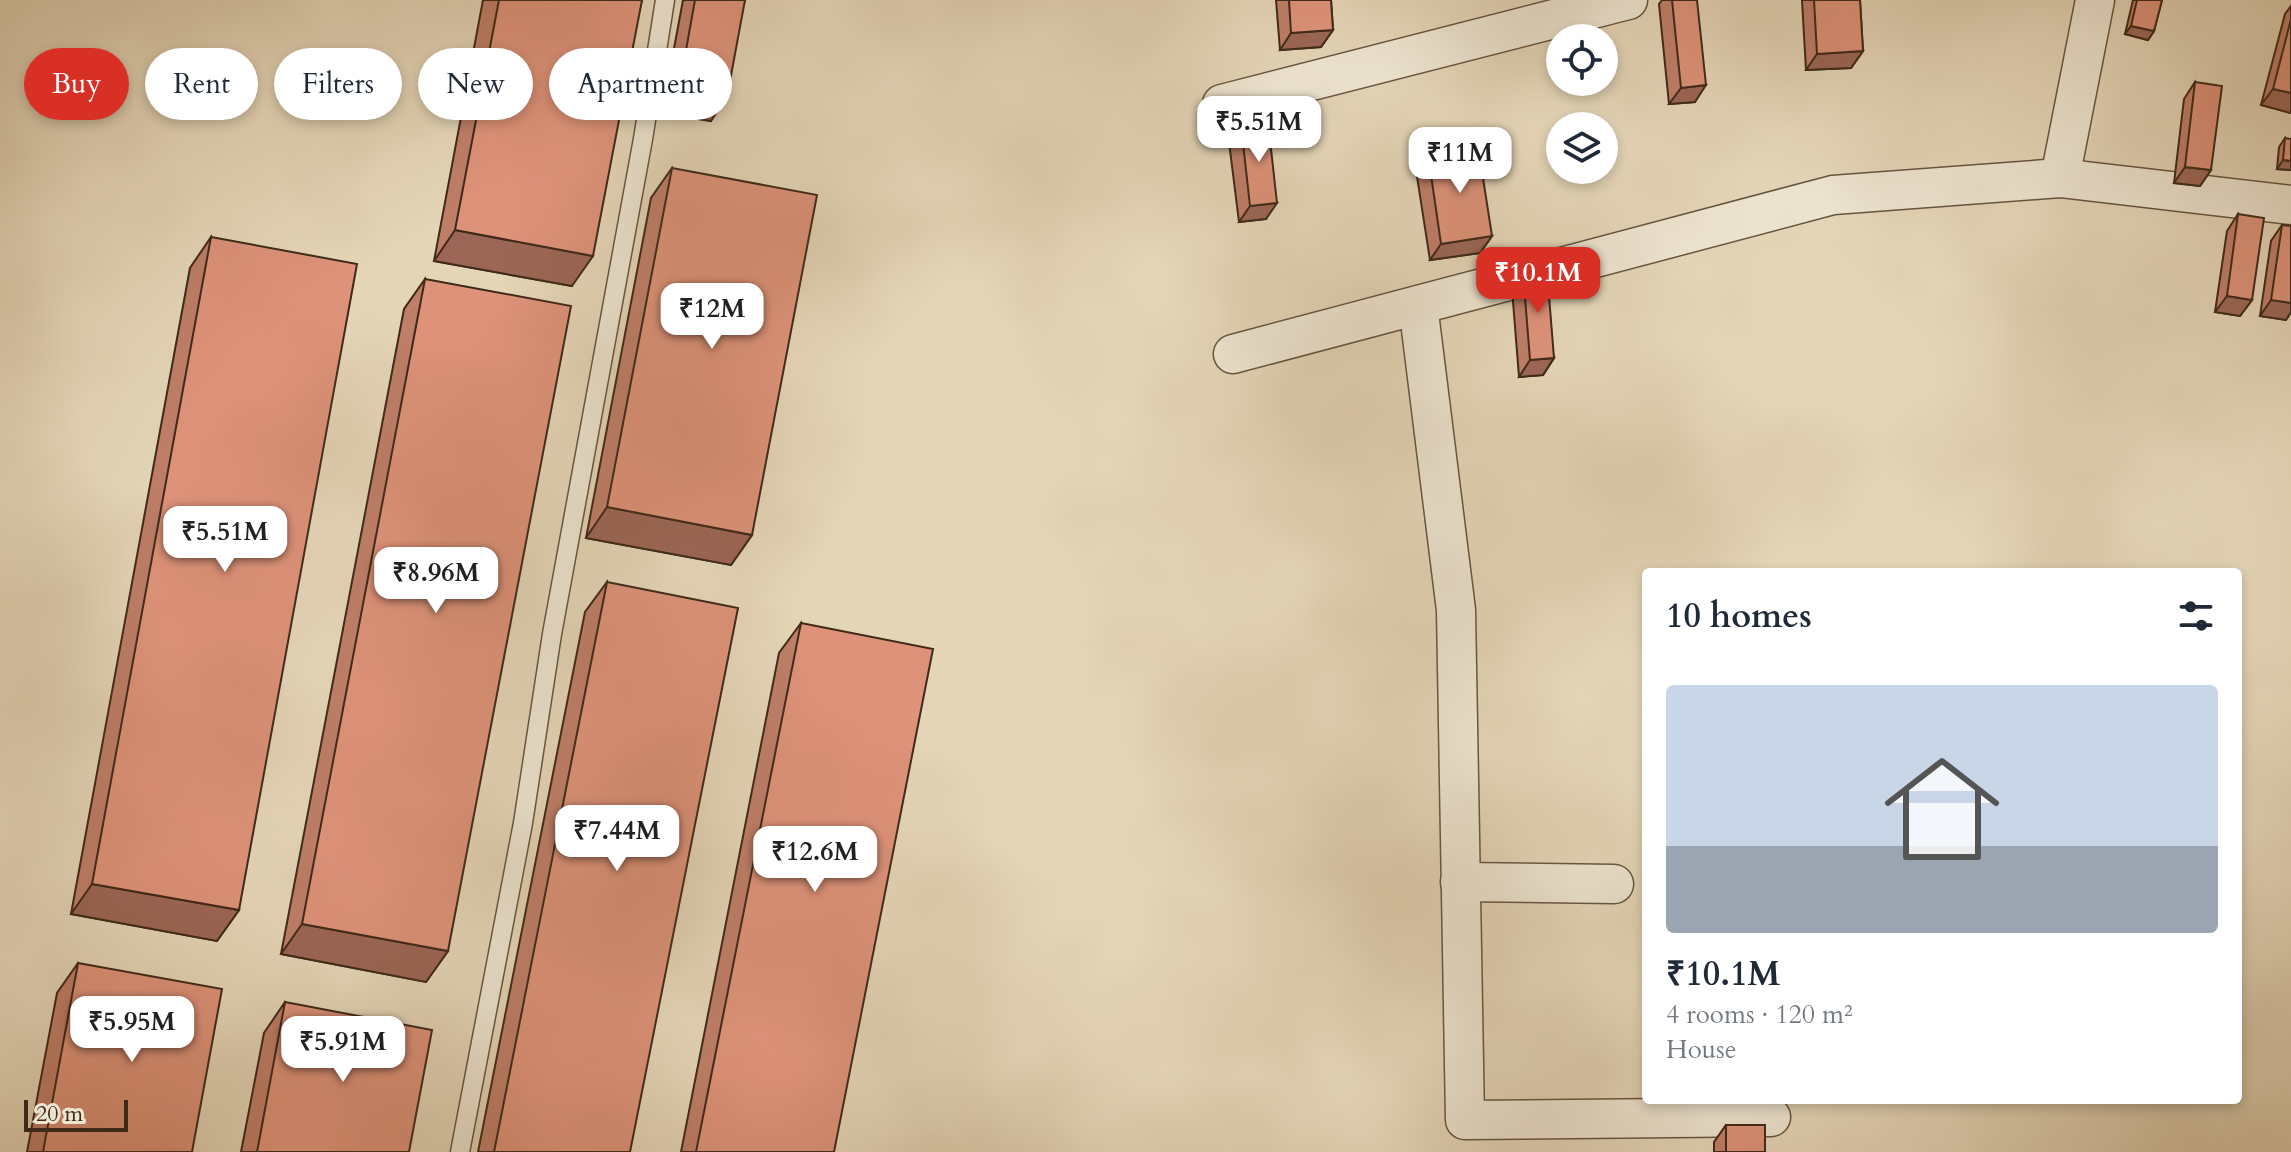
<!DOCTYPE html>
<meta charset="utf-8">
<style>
:root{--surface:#fff;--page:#f2f2f3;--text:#1f2937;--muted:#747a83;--line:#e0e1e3;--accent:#d93025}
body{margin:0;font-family:Cardo,serif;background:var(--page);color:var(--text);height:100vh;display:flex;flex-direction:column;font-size:30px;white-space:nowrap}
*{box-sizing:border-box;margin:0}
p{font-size:26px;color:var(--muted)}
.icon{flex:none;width:44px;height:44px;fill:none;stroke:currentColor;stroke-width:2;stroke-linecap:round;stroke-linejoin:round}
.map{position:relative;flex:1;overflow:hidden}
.drawer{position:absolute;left:1642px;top:568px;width:600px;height:536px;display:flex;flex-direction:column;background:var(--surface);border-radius:8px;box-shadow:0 4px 12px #0003}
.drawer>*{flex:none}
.top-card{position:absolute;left:24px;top:48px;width:760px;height:72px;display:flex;gap:16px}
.controls{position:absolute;left:1546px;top:24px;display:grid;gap:16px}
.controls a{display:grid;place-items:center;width:72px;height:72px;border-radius:50%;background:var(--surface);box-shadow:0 4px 12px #0003;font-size:40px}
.scale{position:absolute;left:24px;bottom:20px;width:104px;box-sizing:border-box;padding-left:8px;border:4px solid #3f2a1a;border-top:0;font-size:22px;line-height:28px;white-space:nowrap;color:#3f2a1a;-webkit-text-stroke:6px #ede4d0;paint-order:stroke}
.price{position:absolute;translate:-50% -68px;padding:0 18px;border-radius:16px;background:#fff;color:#222;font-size:26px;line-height:52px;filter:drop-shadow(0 2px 4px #0008)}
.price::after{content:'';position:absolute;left:50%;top:48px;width:24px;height:18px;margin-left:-12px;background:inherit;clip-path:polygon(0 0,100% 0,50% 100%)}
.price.on{background:var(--accent);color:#fff}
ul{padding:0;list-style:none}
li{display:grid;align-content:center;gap:16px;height:424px;padding:0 24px}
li+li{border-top:2px solid var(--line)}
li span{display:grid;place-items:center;height:248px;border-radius:8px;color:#555}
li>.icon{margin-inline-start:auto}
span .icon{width:144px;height:144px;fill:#fffc;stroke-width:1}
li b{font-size:34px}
h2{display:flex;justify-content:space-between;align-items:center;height:96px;padding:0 24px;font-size:34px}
.tag{padding:0 28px;border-radius:36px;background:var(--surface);box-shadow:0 4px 12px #0003;font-size:28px;line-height:72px}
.tag.on{background:var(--accent);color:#fff}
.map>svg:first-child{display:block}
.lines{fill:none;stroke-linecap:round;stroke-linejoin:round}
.lane-casing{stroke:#685541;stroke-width:21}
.street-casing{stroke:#685541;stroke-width:41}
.lane{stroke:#ede4d0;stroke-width:18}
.street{stroke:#ede4d0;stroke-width:38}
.wall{fill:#be7e68;stroke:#3f2a1a;stroke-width:2}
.shaded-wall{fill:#9b6655;stroke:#3f2a1a;stroke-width:2}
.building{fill:#dd9279;stroke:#3f2a1a;stroke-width:2}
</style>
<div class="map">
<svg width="2291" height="1152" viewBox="0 0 2291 1152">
<rect width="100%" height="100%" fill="#e4d5b7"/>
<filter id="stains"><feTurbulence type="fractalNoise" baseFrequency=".0025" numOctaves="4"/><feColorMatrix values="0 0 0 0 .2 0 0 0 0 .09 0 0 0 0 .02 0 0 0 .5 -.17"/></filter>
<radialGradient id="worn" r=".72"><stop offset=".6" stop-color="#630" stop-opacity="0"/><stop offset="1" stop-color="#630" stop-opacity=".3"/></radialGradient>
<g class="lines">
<defs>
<polyline id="lane" points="460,1152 523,823 552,634 643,139 665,0"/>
<g id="street">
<polyline points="1222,104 1628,0"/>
<polyline points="2060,178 2095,0"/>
<polyline points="1418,305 1456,610 1465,1120 1771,1117"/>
<polyline points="1233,354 1833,195 2060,178 2291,205"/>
<polyline points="1460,882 1614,884"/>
</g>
</defs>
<use href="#lane" class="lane-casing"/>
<use href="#street" class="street-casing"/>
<use href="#lane" class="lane"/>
<use href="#street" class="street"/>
</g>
<g class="wall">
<polygon points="483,0 642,0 572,286 434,261"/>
<polygon points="683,0 745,0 711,121 662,113"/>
<polygon points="1276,0 1331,0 1333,30 1321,47 1280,50"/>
<polygon points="1662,0 1697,0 1695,102 1669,104 1659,4"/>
<polygon points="1802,0 1860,0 1863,51 1851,68 1806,70"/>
<polygon points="2133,0 2162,0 2154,31 2148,40 2125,34"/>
<polygon points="2291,6 2291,113 2261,105 2285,14"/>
<polygon points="2195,82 2211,170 2200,186 2174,183 2184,99"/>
<polygon points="1241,125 1266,219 1239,222 1229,142"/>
<polygon points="2285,138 2291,170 2277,169 2279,147"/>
<polygon points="1428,154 1492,236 1480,253 1430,260 1416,170"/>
<polygon points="672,168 752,535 731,565 586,538 651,198"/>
<polygon points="2238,214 2252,300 2240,316 2215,312 2227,231"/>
<polygon points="2282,225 2291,226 2291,312 2286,320 2260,316 2271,241"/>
<polygon points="211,237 239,910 217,941 71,914 190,268"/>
<polygon points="1523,272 1554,358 1543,375 1519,377 1512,289"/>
<polygon points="425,279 448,951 426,982 281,954 404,309"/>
<polygon points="607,582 630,1152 478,1152 585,612"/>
<polygon points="801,623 834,1152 681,1152 779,653"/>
<polygon points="78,963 192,1152 27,1152 57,993"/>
<polygon points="285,1002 409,1152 241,1152 264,1033"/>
<polygon points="1726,1125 1765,1152 1714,1152 1714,1142"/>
</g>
<g class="shaded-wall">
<polygon points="2131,26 2154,31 2148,40 2125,34"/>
<polygon points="1333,30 1321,47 1280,50 1291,33"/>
<polygon points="1863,51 1851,68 1806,70 1817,54"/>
<polygon points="1706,85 1695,102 1669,104 1681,88"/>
<polygon points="679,89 727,97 711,121 662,113"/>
<polygon points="2273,89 2291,93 2291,113 2261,105"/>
<polygon points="2283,160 2291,161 2291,170 2277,169"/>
<polygon points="2185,167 2211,170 2200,186 2174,183"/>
<polygon points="1277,203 1266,219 1239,222 1250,206"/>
<polygon points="455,230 593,256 572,286 434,261"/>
<polygon points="1492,236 1480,253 1430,260 1441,244"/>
<polygon points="2227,296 2252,300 2240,316 2215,312"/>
<polygon points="2271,300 2291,303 2291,312 2286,320 2260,316"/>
<polygon points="1554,358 1543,375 1519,377 1530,360"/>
<polygon points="607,507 752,535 731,565 586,538"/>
<polygon points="92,884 239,910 217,941 71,914"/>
<polygon points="302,924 448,951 426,982 281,954"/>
</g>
<g class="building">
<polygon points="499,0 642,0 593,256 455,230"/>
<polygon points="695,0 745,0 727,97 679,89"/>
<polygon points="1289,0 1331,0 1333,30 1291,33"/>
<polygon points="1672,0 1697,0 1706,85 1681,88"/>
<polygon points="1814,0 1860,0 1863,51 1817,54"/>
<polygon points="2137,0 2162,0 2154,31 2131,26"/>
<polygon points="2291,19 2291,93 2273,89"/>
<polygon points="2195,82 2222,86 2211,170 2185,167"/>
<polygon points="1268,122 1277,203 1250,206 1241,125"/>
<polygon points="2285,138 2291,139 2291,161 2283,160"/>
<polygon points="1478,146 1492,236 1441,244 1428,154"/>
<polygon points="672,168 817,195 752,535 607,507"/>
<polygon points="2238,214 2264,218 2252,300 2227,296"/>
<polygon points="2282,225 2291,226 2291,303 2271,300"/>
<polygon points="211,237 357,264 239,910 92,884"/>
<polygon points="1547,271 1554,358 1530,360 1523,272"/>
<polygon points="425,279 571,306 448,951 302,924"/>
<polygon points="607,582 738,608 630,1152 494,1152"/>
<polygon points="801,623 933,649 834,1152 696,1152"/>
<polygon points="78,963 222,989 192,1152 43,1152"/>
<polygon points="285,1002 432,1030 409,1152 257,1152"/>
<rect x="1726" y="1125" width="39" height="27"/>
</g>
<rect width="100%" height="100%" filter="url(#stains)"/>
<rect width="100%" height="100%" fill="url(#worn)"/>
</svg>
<div class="controls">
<a><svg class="icon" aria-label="locate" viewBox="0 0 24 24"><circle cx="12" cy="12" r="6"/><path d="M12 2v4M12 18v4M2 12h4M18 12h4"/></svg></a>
<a><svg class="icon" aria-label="layers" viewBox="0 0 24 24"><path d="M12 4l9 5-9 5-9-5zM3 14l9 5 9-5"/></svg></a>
</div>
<div class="scale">20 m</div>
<b class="price" style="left:1259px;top:164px">₹5.51M</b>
<b class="price" style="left:1460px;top:195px">₹11M</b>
<b class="price on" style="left:1538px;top:315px">₹10.1M</b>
<b class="price" style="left:712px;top:351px">₹12M</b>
<b class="price" style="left:225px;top:574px">₹5.51M</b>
<b class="price" style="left:436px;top:615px">₹8.96M</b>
<b class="price" style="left:617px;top:873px">₹7.44M</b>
<b class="price" style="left:815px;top:894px">₹12.6M</b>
<b class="price" style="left:132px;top:1064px">₹5.95M</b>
<b class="price" style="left:343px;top:1084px">₹5.91M</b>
<div class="top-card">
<a class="tag on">Buy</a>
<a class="tag">Rent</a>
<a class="tag">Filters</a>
<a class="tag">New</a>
<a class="tag">Apartment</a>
</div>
<section class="drawer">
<h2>10 homes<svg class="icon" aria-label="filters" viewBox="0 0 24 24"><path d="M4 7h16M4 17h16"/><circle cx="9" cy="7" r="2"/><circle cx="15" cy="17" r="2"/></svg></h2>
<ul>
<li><span style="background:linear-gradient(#c9d6e8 65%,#9aa5b1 0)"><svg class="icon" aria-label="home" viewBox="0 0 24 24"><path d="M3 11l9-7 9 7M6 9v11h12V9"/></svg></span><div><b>₹10.1M</b><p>4 rooms · 120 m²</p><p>House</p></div></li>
</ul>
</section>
</div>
